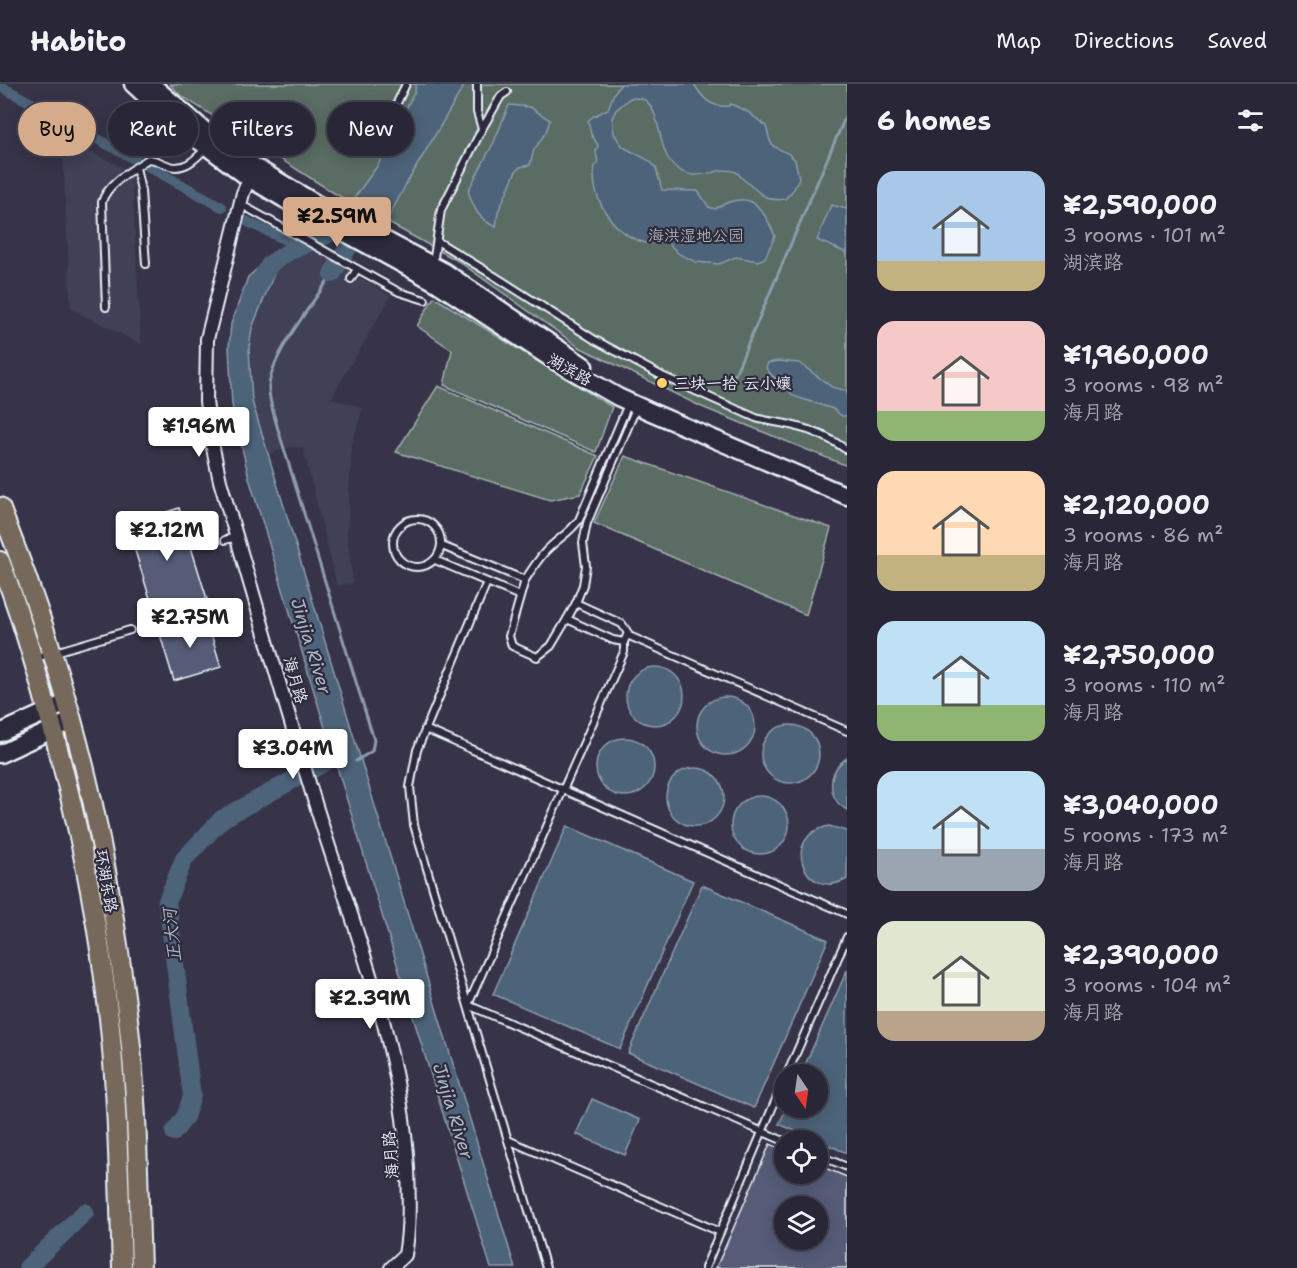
<!DOCTYPE html>
<meta charset="utf-8">
<style>
:root{--surface:#292737;--page:#353342;--text:#f1f3f6;--muted:#a5a5ad;--line:#454452;--accent:#d6ab8b}
body{margin:0;font-family:"Shantell Sans","LXGW WenKai TC",sans-serif;background:var(--page);color:var(--text);height:100vh;display:flex;flex-direction:column;font-size:22px;white-space:nowrap}
*{box-sizing:border-box;margin:0}
p{font-size:20px;color:var(--muted)}
.icon{flex:none;width:33px;height:33px;fill:none;stroke:currentColor;stroke-width:2;stroke-linecap:round;stroke-linejoin:round}
.map{position:relative;flex:1;overflow:hidden}
.side{display:flex;flex-direction:column;background:var(--surface);width:450px}
.side>*{flex:none}
.hud{position:absolute;left:18px;top:18px;width:570px;height:54px;display:flex;gap:12px}
.needle{width:39px;rotate:167deg}
.fabs{position:absolute;left:774px;top:980px;display:grid;gap:12px}
.fabs a{display:grid;place-items:center;width:54px;height:54px;border-radius:50%;background:var(--surface);box-shadow:0 3px 15px #0003,0 0 0 2px var(--line);font-size:30px}
.price{position:absolute;translate:-50% -51px;padding:0 14px;border-radius:6px;background:#fff;color:#222;font-size:20px;line-height:39px;filter:drop-shadow(0 2px 3px #0008)}
.price::after{content:'';position:absolute;left:50%;top:36px;width:18px;height:14px;margin-left:-9px;background:inherit;clip-path:polygon(0 0,100% 0,50% 100%)}
.price.active{background:var(--accent);color:#111}
ul{padding:0;list-style:none}
li{display:flex;align-items:center;gap:18px;height:150px;padding:0 30px}
li span{display:grid;place-items:center;flex:none;width:168px;height:120px;border-radius:18px;color:#555}
li>.icon{margin-inline-start:auto}
span .icon{width:72px;height:72px;fill:#fffc;stroke-width:1}
li b{font-size:26px}
h2{display:flex;justify-content:space-between;align-items:center;height:72px;padding:0 30px;font-size:26px}
.tag{padding:0 21px;border-radius:27px;background:var(--surface);box-shadow:0 3px 15px #0003,0 0 0 2px var(--line);font-size:21px;line-height:54px}
.tag.active{background:var(--accent);color:#111}
header{display:flex;align-items:center;gap:36px;box-sizing:border-box;height:84px;padding:0 30px;background:var(--surface);border-bottom:2px solid var(--line)}
header strong{font-size:28px}
nav{display:flex;gap:33px;margin-inline-start:auto;font-size:21px}
main{display:flex;flex:1;min-height:0}
.map>svg:first-child{display:block}
.built{fill:#414057}
.green{fill:#5a6c64;stroke:#a1aeae;stroke-width:1.5}
.water{fill:#4e6379;stroke:#8c9cac;stroke-width:1.5}
.lines{fill:none;stroke-linecap:round;stroke-linejoin:round}
.stream{stroke:#8c9cac;stroke-width:3}
.canal{stroke:#4e6379;stroke-width:10}
.river{stroke:#4e6379;stroke-width:18}
.building{fill:#575c78;stroke:#e8f1f8;stroke-width:1.5;fill-rule:evenodd}
.lane-casing{stroke:#e8f1f8;stroke-width:10}
.street-casing{stroke:#e8f1f8;stroke-width:16}
.secondary-casing{stroke:#e8f1f8;stroke-width:21}
.primary-casing{stroke:#e8f1f8;stroke-width:22}
.lane{stroke:#2f2a3d;stroke-width:6}
.street{stroke:#2f2a3d;stroke-width:12}
.secondary{stroke:#2f2a3d;stroke-width:16}
.primary{stroke:#76695c;stroke-width:18}
.poi-dot{fill:#ffd166;stroke:#2f2a3d;stroke-width:2}
.labels{text-anchor:middle;stroke-width:4.5;stroke-linejoin:round;paint-order:stroke}
.park-label{font-size:16px;fill:#a8b5b5;stroke:#2f2a3d}
.street-label{font-size:16px;fill:#e8f1f8;stroke:#2f2a3d}
.poi-label{font-size:16px;fill:#e8f1f8;stroke:#2f2a3d;text-anchor:start}
.water-label{font-size:18px;font-style:italic;fill:#aab8c5;stroke:#2f2a3d}
</style>
<header>
<strong>Habito</strong>
<nav><a>Map</a><a>Directions</a><a>Saved</a></nav>
</header>
<main>
<div class="map">
<svg width="847" height="1184" viewBox="0 0 847 1184">
<rect width="100%" height="100%" fill="#373449"/>
<filter id="ink" filterUnits="userSpaceOnUse"><feTurbulence type="fractalNoise" baseFrequency=".0167" numOctaves="2"/><feDisplacementMap in="SourceGraphic" scale="12" xChannelSelector="R" yChannelSelector="G"/><feConvolveMatrix kernelMatrix="1 2 1 2 8 2 1 2 1" color-interpolation-filters="sRGB"/></filter>
<g filter="url(#ink)">
<g class="built">
<polygon points="62,55 127,85 132,99 141,260 71,225"/>
<polygon points="293,154 391,212 331,314 363,324 352,359 347,450 353,499 337,502 303,363 290,363 268,370 252,317 249,264 252,244 276,185 297,170 288,165"/>
</g>
<g class="green">
<polygon points="170,0 847,0 847,382 702,323 579,263 458,177 334,109 180,11"/>
<polygon points="434,213 612,323 596,368 444,301 452,266 417,242"/>
<polygon points="438,302 598,372 580,410 550,416 396,368"/>
<polygon points="625,372 831,444 806,531 594,439"/>
</g>
<g class="water">
<polygon points="416,0 465,0 405,102 385,140 349,121 378,81 415,7"/>
<path d="M621 0H694C703 15 711 24 729 22L731 20 748 28 766 42 770 57 773 62 789 70 795 76 799 94 794 105 785 115C765 119 757 106 743 95 741 93 738 89 736 88 716 80 697 103 674 82 657 67 662 25 643 15 640 14 634 14 630 14L616 26 612 34 614 50 623 63 650 77 656 84 662 106 698 107 709 123 715 125C748 105 761 118 775 152L765 174 758 177 736 173 719 180 696 178 679 170 665 156C659 157 652 160 646 159 614 151 589 114 595 82L598 80 596 68 598 61 591 50 588 37 592 33 608 25 614 9Z"/>
<path d="M509 21 530 23 550 36 546 48 534 66 530 81 520 83 516 87 498 128 496 143C478 135 474 125 468 107L494 58Z"/>
<polygon points="831,121 847,125 847,169 817,156"/>
<polygon points="270,174 276,185 252,244 249,264 252,317 515,1184 491,1184 421,959 249,394 232,321 229,263 231,240 248,193"/>
<path d="M778 277 799 279 832 303 847 307V332H842L833 325 793 312C787 300 774 297 766 284L768 279Z"/>
<circle cx="655" cy="612" r="29"/>
<circle cx="726" cy="642" r="29"/>
<circle cx="790" cy="670" r="29"/>
<circle cx="625" cy="683" r="29"/>
<path d="M847 674V726C826 714 827 687 847 674Z"/>
<circle cx="695" cy="713" r="29"/>
<circle cx="760" cy="741" r="29"/>
<polygon points="567,742 693,797 620,965 493,910"/>
<path d="M829 742 847 747V795C804 819 779 751 829 742Z"/>
<polygon points="702,801 828,856 754,1024 628,969"/>
<polygon points="847,886 847,1069 779,1040 787,1023 818,1023 818,990 801,990"/>
<polygon points="592,1015 640,1036 625,1071 576,1050"/>
</g>
<g class="lines">
<g class="stream">
<path d="M332 190C315 217 268 274 269 305 269 317 274 330 277 342L374 656 372 667 356 677"/>
<polyline points="730,302 847,29"/>
</g>
<g class="canal">
<polyline points="0,2 136,76"/>
<polyline points="149,83 222,123"/>
<polyline points="246,137 300,163"/>
</g>
<g class="river">
<polyline points="332,190 362,141"/>
<polyline points="259,199 270,180 290,167 367,133"/>
<polyline points="174,1048 185,1033 192,1012 167,817 184,775 222,735 345,667"/>
<polyline points="27,1184 85,1128"/>
</g>
</g>
<g class="building">
<polygon points="179,424 207,515 155,531 127,441"/>
<polygon points="206,533 221,583 174,597 159,547"/>
<path d="M770 1060 784 1066V1089H818V1081L847 1093V1184H716ZM784 1122H818V1155H784Z"/>
</g>
<g class="lines">
<defs>
<g id="lane">
<polyline points="396,21 406,0"/>
<polyline points="482,45 501,12 507,8"/>
<polyline points="136,83 141,107 146,180"/>
<polyline points="240,120 399,208 425,216"/>
<path d="M437 157 496 193 595 256 662 292 756 334C769 338 781 338 794 342 812 346 832 355 847 366"/>
<polyline points="433,180 441,126 482,45 477,28 477,0"/>
<polyline points="351,195 357,185"/>
<path d="M106 223 102 118C107 100 133 85 148 75 156 75 160 79 167 81 183 88 196 75 206 64"/>
<circle cx="417" cy="459" r="24"/>
<polyline points="225,456 236,453"/>
<path d="M442 462 525 496C533 484 540 471 551 462 562 452 569 449 579 436L629 318"/>
<polyline points="435,476 520,512"/>
<polyline points="525,496 509,552 512,562 537,573 551,562 567,535 613,556 624,558 628,549 622,540 576,519 583,501 586,482 583,459 587,439 637,322"/>
<polyline points="487,498 417,666 410,703 414,741 546,1184"/>
<polyline points="567,535 576,519"/>
<polyline points="627,551 847,647"/>
<polyline points="624,558 624,568 468,921 784,1057"/>
<polyline points="35,574 130,546"/>
<polyline points="425,645 847,830"/>
<polyline points="787,990 847,853"/>
<polyline points="508,1056 720,1148"/>
<polyline points="818,1071 847,1083"/>
<polyline points="705,1184 784,996"/>
</g>
<path id="street" d="M253 87 243 109 207 255 206 317 210 350 220 397C252 505 283 614 316 722 353 841 401 960 408 1085 409 1114 410 1143 405 1171L391 1184"/>
<g id="secondary">
<polyline points="133,0 177,40 249,94 291,119 437,199 555,277 618,313 651,328 847,412"/>
<polyline points="151,0 206,48 255,83 315,119 443,187 584,282"/>
<polyline points="0,649 66,619"/>
<polyline points="0,670 71,637"/>
</g>
<g id="primary">
<path d="M0 423C35 511 65 602 87 694 106 773 118 855 128 935 138 1018 138 1101 141 1184"/>
<path d="M0 477C19 526 34 577 48 628 77 731 99 837 110 944 118 1024 119 1104 122 1184"/>
</g>
</defs>
<use href="#lane" class="lane-casing"/>
<use href="#street" class="street-casing"/>
<use href="#secondary" class="secondary-casing"/>
<use href="#primary" class="primary-casing"/>
<use href="#lane" class="lane"/>
<use href="#street" class="street"/>
<use href="#secondary" class="secondary"/>
<use href="#primary" class="primary"/>
</g>
</g>
<circle class="poi-dot" cx="662" cy="299" r="6"/>
<g class="labels">
<g class="park-label">
<text x="696" y="157">海洪湿地公园</text>
</g>
<g class="street-label">
<text transform="translate(570 285) rotate(30)" y="6">湖滨路</text>
<text transform="translate(296 596) rotate(74)" y="6">海月路</text>
<text transform="translate(107 797) rotate(80)" y="6">环湖东路</text>
<text transform="translate(390 1071) rotate(-95)" y="6">海月路</text>
</g>
<g class="poi-label">
<text x="674" y="305">三块一拾 云小孃</text>
</g>
<g class="water-label">
<text transform="translate(311 562) rotate(73)" y="6">Jinjia River</text>
<text transform="translate(172 851) rotate(-96)" y="6">正大河</text>
<text transform="translate(453 1027) rotate(73)" y="6">Jinjia River</text>
</g>
</g>
</svg>
<div class="fabs">
<a><svg class="needle" viewBox="-14 -14 28 28"><path d="M0-13l5 13h-10z" fill="#e53935"/><path d="M0 13l5-13h-10z" fill="#a5a5ad"/></svg></a>
<a><svg class="icon" aria-label="locate" viewBox="0 0 24 24"><circle cx="12" cy="12" r="6"/><path d="M12 2v4M12 18v4M2 12h4M18 12h4"/></svg></a>
<a><svg class="icon" aria-label="layers" viewBox="0 0 24 24"><path d="M12 4l9 5-9 5-9-5zM3 14l9 5 9-5"/></svg></a>
</div>
<b class="price active" style="left:337px;top:164px">¥2.59M</b>
<b class="price" style="left:199px;top:374px">¥1.96M</b>
<b class="price" style="left:167px;top:478px">¥2.12M</b>
<b class="price" style="left:190px;top:565px">¥2.75M</b>
<b class="price" style="left:293px;top:696px">¥3.04M</b>
<b class="price" style="left:370px;top:946px">¥2.39M</b>
<div class="hud">
<a class="tag active">Buy</a>
<a class="tag">Rent</a>
<a class="tag">Filters</a>
<a class="tag">New</a>
</div>
</div>
<section class="side">
<h2>6 homes<svg class="icon" aria-label="filters" viewBox="0 0 24 24"><path d="M4 7h16M4 17h16"/><circle cx="9" cy="7" r="2"/><circle cx="15" cy="17" r="2"/></svg></h2>
<ul>
<li><span style="background:linear-gradient(#a9c7e8 75%,#c2b280 0)"><svg class="icon" aria-label="home" viewBox="0 0 24 24"><path d="M3 11l9-7 9 7M6 9v11h12V9"/></svg></span><div><b>¥2,590,000</b><p>3 rooms · 101 m²</p><p>湖滨路</p></div></li>
<li><span style="background:linear-gradient(#f6c9c9 75%,#8fb573 0)"><svg class="icon" aria-label="home" viewBox="0 0 24 24"><path d="M3 11l9-7 9 7M6 9v11h12V9"/></svg></span><div><b>¥1,960,000</b><p>3 rooms · 98 m²</p><p>海月路</p></div></li>
<li><span style="background:linear-gradient(#ffd9b3 70%,#c2b280 0)"><svg class="icon" aria-label="home" viewBox="0 0 24 24"><path d="M3 11l9-7 9 7M6 9v11h12V9"/></svg></span><div><b>¥2,120,000</b><p>3 rooms · 86 m²</p><p>海月路</p></div></li>
<li><span style="background:linear-gradient(#bfe0f5 70%,#8fb573 0)"><svg class="icon" aria-label="home" viewBox="0 0 24 24"><path d="M3 11l9-7 9 7M6 9v11h12V9"/></svg></span><div><b>¥2,750,000</b><p>3 rooms · 110 m²</p><p>海月路</p></div></li>
<li><span style="background:linear-gradient(#bfe0f5 65%,#9aa5b1 0)"><svg class="icon" aria-label="home" viewBox="0 0 24 24"><path d="M3 11l9-7 9 7M6 9v11h12V9"/></svg></span><div><b>¥3,040,000</b><p>5 rooms · 173 m²</p><p>海月路</p></div></li>
<li><span style="background:linear-gradient(#dfe7d0 75%,#b9a48a 0)"><svg class="icon" aria-label="home" viewBox="0 0 24 24"><path d="M3 11l9-7 9 7M6 9v11h12V9"/></svg></span><div><b>¥2,390,000</b><p>3 rooms · 104 m²</p><p>海月路</p></div></li>
</ul>
</section>
</main>
